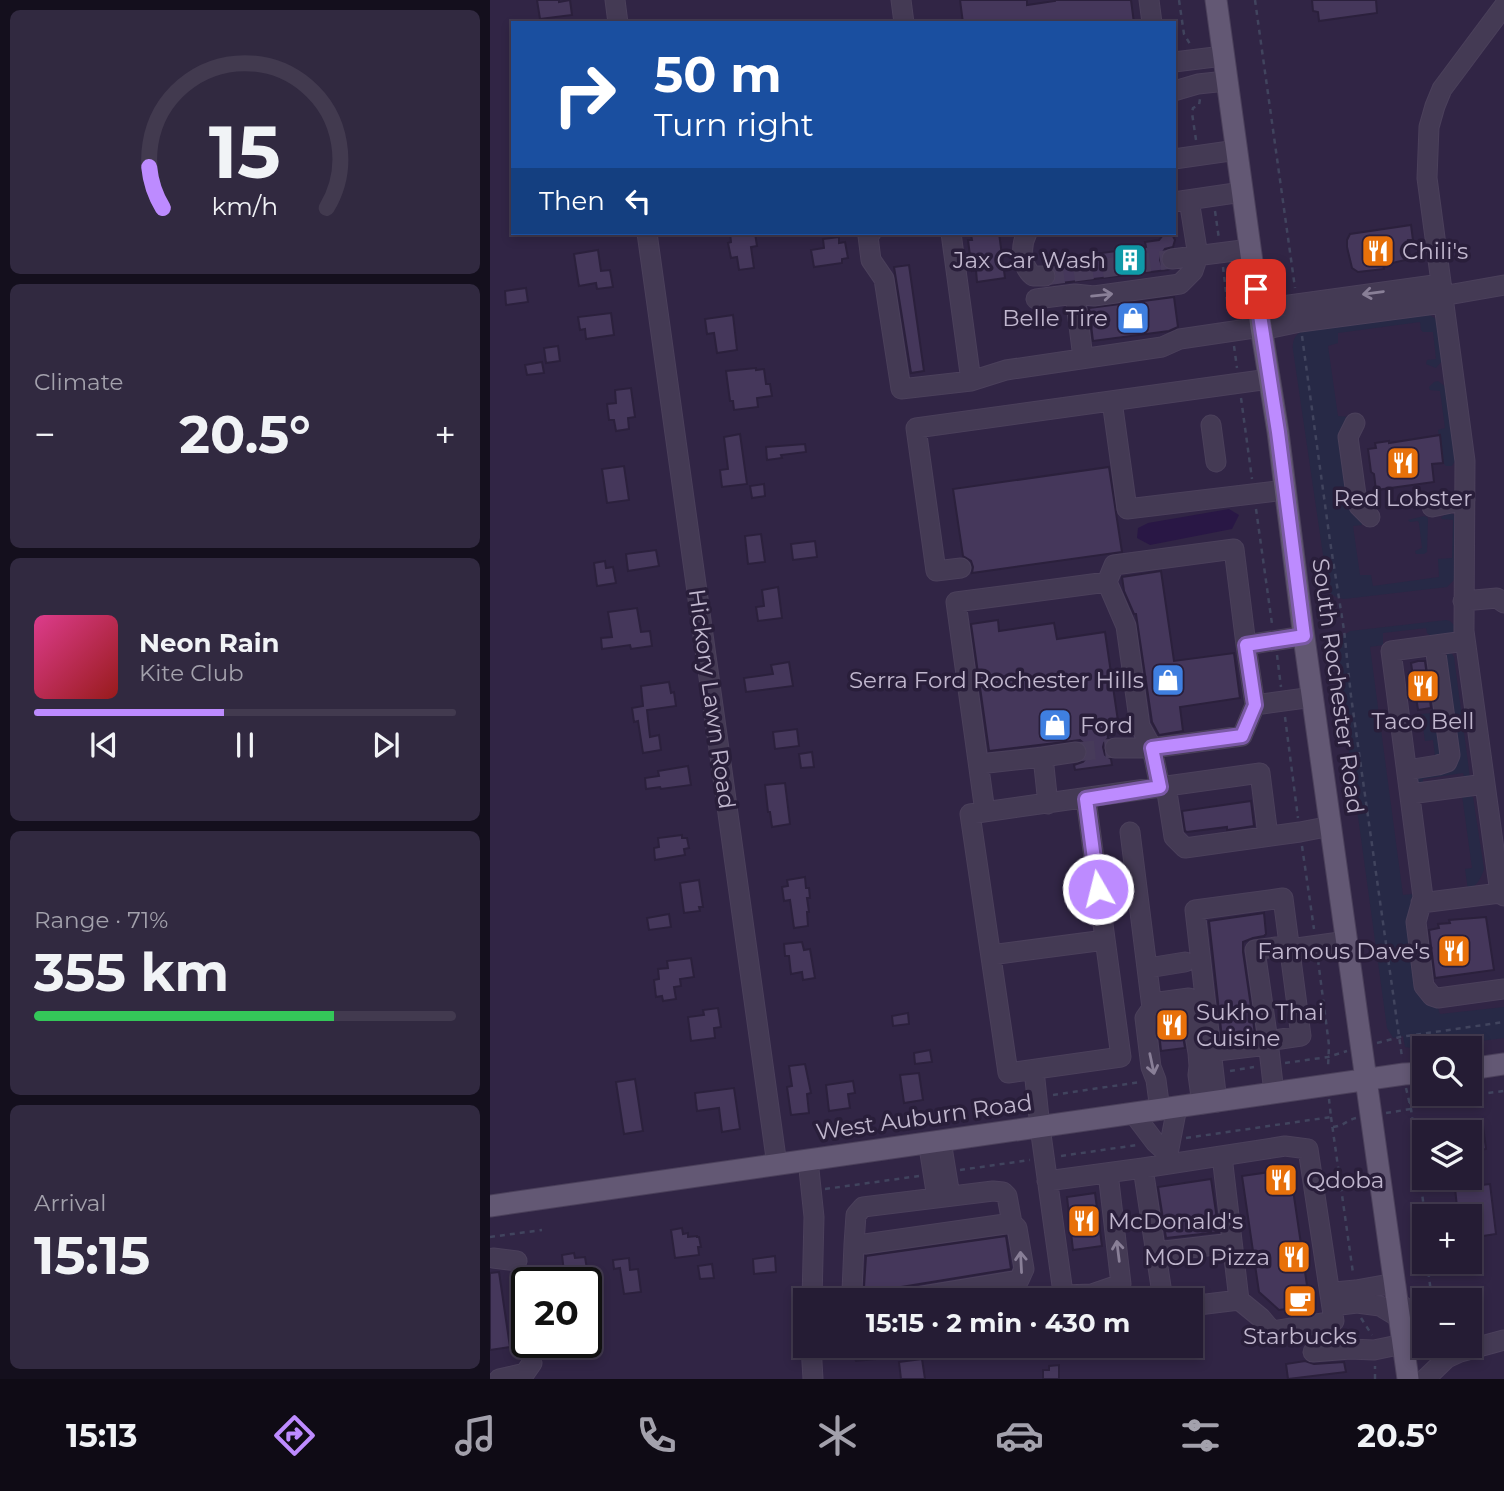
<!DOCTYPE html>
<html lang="en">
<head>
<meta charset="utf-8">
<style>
  :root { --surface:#251c34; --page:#312940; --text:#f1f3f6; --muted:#a3a1ac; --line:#423a4f; --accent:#bd8bff }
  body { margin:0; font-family:Montserrat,sans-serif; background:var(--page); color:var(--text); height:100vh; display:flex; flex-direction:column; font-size:26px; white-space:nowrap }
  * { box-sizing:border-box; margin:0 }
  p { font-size:23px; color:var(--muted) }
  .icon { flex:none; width:38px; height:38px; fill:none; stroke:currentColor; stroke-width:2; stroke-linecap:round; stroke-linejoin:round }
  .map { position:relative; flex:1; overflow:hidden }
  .details { display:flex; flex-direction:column; gap:10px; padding:10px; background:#140f1d; width:490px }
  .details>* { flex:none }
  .banner { position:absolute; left:21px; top:21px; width:665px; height:214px; border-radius:0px; box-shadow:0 4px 10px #0003,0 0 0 2px var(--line); background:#1a4fa0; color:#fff; overflow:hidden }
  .buttons { position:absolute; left:922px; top:1036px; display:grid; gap:14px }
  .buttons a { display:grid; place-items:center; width:70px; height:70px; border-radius:0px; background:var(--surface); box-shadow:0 4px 10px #0003,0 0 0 2px var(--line); font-size:35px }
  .speed { position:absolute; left:21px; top:1267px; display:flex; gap:14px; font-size:35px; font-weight:700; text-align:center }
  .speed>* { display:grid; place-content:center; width:91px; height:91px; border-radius:50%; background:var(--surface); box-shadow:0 4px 10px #0003,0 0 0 2px var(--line); line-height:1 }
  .speed .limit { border:4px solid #111; border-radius:10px; background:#fff; color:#111 }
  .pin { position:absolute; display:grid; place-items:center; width:60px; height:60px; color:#fff; margin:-30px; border-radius:14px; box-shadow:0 4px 10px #0006 }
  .me { position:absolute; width:77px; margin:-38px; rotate:352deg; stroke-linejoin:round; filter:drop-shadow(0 0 5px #0008) }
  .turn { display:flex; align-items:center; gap:24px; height:147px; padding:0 28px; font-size:32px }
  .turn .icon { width:91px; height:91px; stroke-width:2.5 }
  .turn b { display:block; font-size:49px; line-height:60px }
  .then { display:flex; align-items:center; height:66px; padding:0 28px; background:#0003; gap:14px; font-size:26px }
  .big { font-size:52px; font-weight:700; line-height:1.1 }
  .details .widget { flex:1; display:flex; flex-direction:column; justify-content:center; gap:10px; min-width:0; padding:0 24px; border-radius:10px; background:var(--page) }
  .details .dial { align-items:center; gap:0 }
  .dial svg { height:182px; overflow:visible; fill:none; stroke:var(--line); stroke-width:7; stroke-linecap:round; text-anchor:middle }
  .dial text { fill:var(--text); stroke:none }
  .song { display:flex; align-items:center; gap:21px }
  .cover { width:84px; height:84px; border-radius:10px; background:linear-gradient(135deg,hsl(330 70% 55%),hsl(0 70% 35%)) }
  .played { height:7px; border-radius:4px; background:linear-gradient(90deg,var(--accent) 45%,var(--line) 45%) }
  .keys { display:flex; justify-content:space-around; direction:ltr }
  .heat { display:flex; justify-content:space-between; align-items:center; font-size:38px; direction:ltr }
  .charge { height:10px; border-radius:5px; background:linear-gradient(90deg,#34c759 71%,var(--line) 0) }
  .trip { position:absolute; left:303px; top:1288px; width:410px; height:70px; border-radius:0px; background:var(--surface); box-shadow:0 4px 10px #0003,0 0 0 2px var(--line); font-weight:700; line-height:70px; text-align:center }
  .menu { display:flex; height:112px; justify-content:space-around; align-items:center; background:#0f0b15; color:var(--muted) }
  .menu .icon { width:49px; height:49px }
  .menu .on { color:var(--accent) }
  .menu b { font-size:32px; color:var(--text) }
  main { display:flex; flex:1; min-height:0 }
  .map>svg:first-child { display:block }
  .green { fill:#272946 }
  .water { fill:#291745 }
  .building { fill:#45375b; stroke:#2b203c; stroke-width:2 }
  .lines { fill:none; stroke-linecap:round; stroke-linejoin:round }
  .minor-tunnel { stroke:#473b5a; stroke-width:19; stroke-dasharray:19 10; stroke-linecap:butt }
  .minor-casing { stroke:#4b405b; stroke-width:21 }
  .major-casing { stroke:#4b405b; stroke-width:23 }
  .path { stroke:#41445e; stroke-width:2.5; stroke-dasharray:5 5; stroke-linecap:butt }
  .minor { stroke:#443a54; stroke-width:19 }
  .major { stroke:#635874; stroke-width:21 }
  .oneway { stroke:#897f97 }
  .route-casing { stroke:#7b5aa6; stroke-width:18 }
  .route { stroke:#bd8bff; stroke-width:12 }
  .labels { text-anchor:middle; stroke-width:7; stroke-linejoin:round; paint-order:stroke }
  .poi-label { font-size:23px; fill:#c1b7ce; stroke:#291e3a; text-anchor:start }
  .street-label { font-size:23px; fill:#c1b7ce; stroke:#291e3a }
</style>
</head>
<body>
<main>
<section class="details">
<div class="widget dial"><svg viewBox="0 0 100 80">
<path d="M14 69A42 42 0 1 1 86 69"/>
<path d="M14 69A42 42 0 0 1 8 51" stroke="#bd8bff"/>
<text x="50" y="56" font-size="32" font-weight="700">15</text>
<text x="50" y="72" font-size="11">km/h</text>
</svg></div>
<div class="widget"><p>Climate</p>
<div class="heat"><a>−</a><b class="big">20.5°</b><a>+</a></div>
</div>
<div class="widget">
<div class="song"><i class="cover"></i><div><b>Neon Rain</b><p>Kite Club</p></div></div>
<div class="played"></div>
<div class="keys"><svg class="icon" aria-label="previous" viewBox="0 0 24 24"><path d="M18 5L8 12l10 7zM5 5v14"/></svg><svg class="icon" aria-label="pause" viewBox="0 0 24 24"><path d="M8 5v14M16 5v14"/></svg><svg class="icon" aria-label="next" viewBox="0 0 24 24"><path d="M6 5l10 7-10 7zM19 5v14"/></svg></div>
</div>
<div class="widget"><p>Range · 71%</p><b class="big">355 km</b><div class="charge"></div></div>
<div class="widget"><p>Arrival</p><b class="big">15:15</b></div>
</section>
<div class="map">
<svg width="1014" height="1379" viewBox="0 0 1014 1379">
  <rect width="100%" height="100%" fill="#312545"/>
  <!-- green -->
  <path class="green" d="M937,313L947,320L952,361L946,368L936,364L937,360L946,359L943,332H933L931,330L930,322L848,333V343L838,346L848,416L859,417L872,525L863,526L870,575H881L883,586L949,577L948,559L962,558L963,520L952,519L951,517L957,514H963L965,516V579L957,587L854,599C847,598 842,596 838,589L803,350C802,340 805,333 816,330Z
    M948,381L956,387L966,459L962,466H956L953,463L948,430L955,428L950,391L940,390L939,387L944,382Z
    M934,516L937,517L938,519L937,552L934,554H926L925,551L932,548L929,523L928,521L920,522L918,520Z
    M956,620L960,621L965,626L963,633L942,637L937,633L936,628L893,633V645L880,647L913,895L923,894L926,896L917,925L950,1014L1014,1007V1038L929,1049L915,1047L913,1036L903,1038L897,1028L845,649L850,638L860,631Z
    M959,653L962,654L964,657L980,778L975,779L973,773L933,779V787L927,788V776L969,754L955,656Z
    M949,708L955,746L950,757L925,759L945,756L943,740L935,741L931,714L943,713L942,709Z
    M972,795H980L983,797L994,869C992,877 986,887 978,890L975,869L982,868Z"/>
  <!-- water -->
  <path class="water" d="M739,509L749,515L742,529L660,545L647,538L648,528L658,523Z"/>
  <!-- building -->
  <path class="building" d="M47,0H69V2L80,0L82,15L50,19Z
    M470,0H537V5L565,1V0H641L644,23H473Z
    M822,0H886L887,13L829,21L828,12L823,11Z
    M921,225L923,240H918L920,259L893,265L894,269L868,272L862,268L857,247V240L860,234Z
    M240,233H265L267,246L261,247L264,268L249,270L247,257L241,258L238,243L241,242Z
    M499,233H509L515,278L487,282L486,270L482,271L478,240H482L481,235Z
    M677,233L683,236L685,240L683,247L675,249L671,255L670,260L672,266L677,270L563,284L567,275L562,266L598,261L597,255L656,247L655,242L669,240L673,235Z
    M349,237V243L355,242L358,258L352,259V263L324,267L321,250L334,248L333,239Z
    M108,250L111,271L120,270L123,287L107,289L106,283L89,286L84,254Z
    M419,265L434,371L421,373L404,267Z
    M36,288L38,302L16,305L15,291Z
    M684,297L688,327L679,331L603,341L599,308Z
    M121,313L124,335L96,339L95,329L90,330L88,317Z
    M243,315L247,350L227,353L224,333L217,334L215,319Z
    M68,346L70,361L56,363L54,348Z
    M52,362L54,373L37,375L35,365Z
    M266,368V370L274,369L276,384H280L282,396L267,398L268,407L244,410L243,401H240L236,371Z
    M141,388L145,417L138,418L139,429L126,431L124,420H119L117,404L126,403L125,390Z
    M250,434L257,484L232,487L230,470L238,469L234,437Z
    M950,435L953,463L942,464L944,482L886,490L884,474L881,472L878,449L886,448L885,443L899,441V443Z
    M315,444L316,452L291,455L292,458L277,460L276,447Z
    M134,466L139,500L117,503L112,469Z
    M619,467L632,552L482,573L483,567L481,561L473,556L463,489Z
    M274,484L275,496L262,498L260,486Z
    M271,534L275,562L258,564L255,536Z
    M325,541L327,557L303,560L301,544Z
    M166,550L169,566L138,571L136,554Z
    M115,561L116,568L123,567L126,583L107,586L104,563Z
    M671,571L684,661L744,653L750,698L690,707L693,731L669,735L662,722L646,614H644L634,591L632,577Z
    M288,587L292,618L268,621L266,607L274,606L272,590Z
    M147,608L151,632L160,631L162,646L141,649L140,645L112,649L111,638L122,637L118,612Z
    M508,620L509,631L564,623L567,639L615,632L629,728L617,730L618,738L614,743L613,747L615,755L621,759L622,765L585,770L584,765L593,762L598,756V751L596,745L590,740L499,751L481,624Z
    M928,661H935L941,708L928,710L921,663Z
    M299,662L303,686L256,692L254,678L283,674L281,665Z
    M179,682L181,693L184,692L186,706L157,710L160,737L169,735L171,750L153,753L148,721L144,722L142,708L153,706L151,686Z
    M307,729L309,746L285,749L283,732Z
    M322,752L324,767L311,768L309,754Z
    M198,766L201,785L171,789L170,787L156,789L155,778L169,776L168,771Z
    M295,783L300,824L282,827L280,812H278L275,785Z
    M761,801L764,826L737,830V827L697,832L695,831L692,811Z
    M192,835V838H197L199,848L194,849L195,855L165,860L164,848L169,847L168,838Z
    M315,877L316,888H319L320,898H317L319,912H317L318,926L304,928L300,900L294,901L292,887L298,886L297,880Z
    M209,880L213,907H209L210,911L194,913L190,883Z
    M774,913L776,934L774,936L763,938L753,942V952L765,1034L732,1038L719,921Z
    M179,914L181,927L159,930L157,918Z
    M996,917L1004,970L945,978L939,930L949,928L948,924L960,923L959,920Z
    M312,942L314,950L320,949L325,978L313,980L312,972L301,974L299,956H295L294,944Z
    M201,958L204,977L190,979L191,986L184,987L186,999L173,1001L172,996L166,997L164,980L169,979L168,969L178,968L177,961Z
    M228,1008L231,1027L224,1028L225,1038L201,1041L198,1017L214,1015L213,1010Z
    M689,1012L695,1048L671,1051L668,1021L672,1014Z
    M418,1013L419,1024L403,1026L402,1016Z
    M440,1050L442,1062L425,1064L424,1053Z
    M315,1064L321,1093L317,1094L319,1113L301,1115L297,1087L302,1086L299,1066Z
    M429,1073L433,1100L414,1103L410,1075Z
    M145,1079L153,1131L134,1134L126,1082Z
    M363,1081L365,1093L358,1094L360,1108L339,1111L336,1085Z
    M244,1088L250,1129L232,1132L229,1108L207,1111L205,1093Z
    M992,1119L996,1149L980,1151V1132H974L973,1122Z
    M800,1169L820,1306L789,1310L769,1292L752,1176Z
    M721,1179L729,1232L676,1238L668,1187Z
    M1000,1184L1006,1234L980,1238V1216H968L965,1188Z
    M605,1193L612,1246L583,1250L577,1197Z
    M192,1228L193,1234L198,1233V1237L207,1236V1237H209L211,1247H208L209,1255L185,1258L181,1230Z
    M516,1236L521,1269L405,1288L374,1287L376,1256Z
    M84,1253L85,1258L95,1257L97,1269H95L97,1280H94V1283H79L77,1272H74L72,1255Z
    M285,1256L286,1272L264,1274L263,1259Z
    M139,1258L140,1270L148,1269L151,1292L134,1294L130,1268L124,1269L123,1260Z
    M222,1264L224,1278L210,1279L208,1266Z
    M9,1272L20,1347L0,1350V1273Z
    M363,1346H383L385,1359L366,1361Z
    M432,1359L435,1379H411L409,1362Z
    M815,1361L824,1364L854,1362L856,1372L798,1379L796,1364Z
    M569,1365V1379H553V1370H559V1366Z"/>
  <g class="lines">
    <!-- minor-tunnel -->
    <path class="minor-tunnel" d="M555,276L682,259
      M586,752L625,748"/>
    <defs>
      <path id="minor" d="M125,0L128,23
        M411,0L414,23
        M659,0L662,23
        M1014,6L952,89L945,106L939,127L937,178L975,461L974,631L1010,893L1014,896
        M684,62L733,56
        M684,91L708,84L736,81
        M684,159L747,150
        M684,202L752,192
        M157,233L287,1165
        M381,233L378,236L381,260L394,279L411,389L481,381
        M461,233L481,381L516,370L672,347L690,339L771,327
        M537,233C530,246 531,266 543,276H555
        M682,259L760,249
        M952,296L1014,285
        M546,299L585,294
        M769,309L951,284
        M772,330L810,322L953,303
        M593,358L585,294L604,296L690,284L703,271L708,256L699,200
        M622,401L637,509L795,490
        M865,423L858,437L867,502L869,506L880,517
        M721,425L726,462
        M942,507L975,500
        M471,568L446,571L426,428L779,379
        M973,601L1007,598L1014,603
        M814,636L756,645L765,705L823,697
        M975,641L901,651L933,897L926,922L934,986L942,996L948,998L1014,989
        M625,748H662L752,736L765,705
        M553,757L586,752
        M489,764L553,757L558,804
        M917,770L948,765L957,762L960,755L945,646
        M676,786L684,837L695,848L810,832L841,826
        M670,787L770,773L778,836
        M920,794L995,784
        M596,799L631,1057L518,1073L480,814L670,787L662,748L650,726L636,626L617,582L624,565L744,549L756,645
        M495,812L466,602L617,582
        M640,832L662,1008L655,1018L661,1067L666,1080L670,1110
        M931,903L1010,893
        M800,949L857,941
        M501,955L615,940
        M658,968L695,962
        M662,1003L699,998L708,1053L709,1066L708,1075L712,1104
        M778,1041L765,950L799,945
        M710,1053L778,1045
        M544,1070L550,1127L574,1300
        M727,1102L705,910L793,898L811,1036L778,1041L784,1093
        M643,1113L665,1142L678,1154
        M451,1141L460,1196
        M439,1147L447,1198
        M732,1156L749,1300
        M318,1160L324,1217L322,1300
        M679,1164L678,1154L687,1107
        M653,1168L673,1300
        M557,1181L653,1168L795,1146L818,1149L844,1321L782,1331L771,1318L749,1300L700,1306
        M503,1191L513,1192L517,1196L522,1223L375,1244H364L366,1215L373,1207Z
        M364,1244L362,1291L364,1297L374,1300H407L529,1280L534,1269L527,1228L522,1223
        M666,1252L742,1243
        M3,1258L27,1261
        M844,1292L866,1290L905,1283
        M573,1295L602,1294L631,1284L618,1173
        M907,1302L934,1322
        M842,1306L867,1303L890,1306L910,1318
        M321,1346L323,1379
        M823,1352L860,1349L884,1350L913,1344
        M9,1379L35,1373L42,1363
        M935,1379L957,1358L970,1352L1014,1340"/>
      <path id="major" d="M726,0L771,327L788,432L813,630L918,1379
        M980,1069L1014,1064
        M0,1206L914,1074L934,1073"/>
    </defs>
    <!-- minor casing -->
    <use href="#minor" class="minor-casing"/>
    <!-- major casing -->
    <use href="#major" class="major-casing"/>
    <!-- path -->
    <path class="path" d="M689,0L694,34L700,44
      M765,0L805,288
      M706,140L702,113L703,108L709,105L710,99
      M725,211L729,239
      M733,267L739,316
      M812,336L840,541L854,630L861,696L912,1057
      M744,346L747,368
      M751,398L762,479
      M766,509L782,624
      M787,655L791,687
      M795,717L808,818
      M812,846L824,929
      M828,960L839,1045L838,1068
      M887,1043L910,1037L1014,1022
      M795,1063L838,1057L857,1051
      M740,1071L764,1067
      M916,1088L921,1109L935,1216
      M563,1095L650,1082
      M919,1103L1014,1091
      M484,1107L532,1100
      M896,1113L921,1109
      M841,1117L863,1273
      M843,1127C854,1126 857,1120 866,1118
      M696,1138L841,1117L839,1099
      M571,1156L647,1145
      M470,1170L540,1160
      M335,1189L429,1176
      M934,1235V1244
      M0,1237L52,1230
      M937,1262L942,1300
      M871,1318L882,1335
      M885,1379V1366"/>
    <!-- minor -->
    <use href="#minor" class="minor"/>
    <!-- major -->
    <use href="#major" class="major"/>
  </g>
  <!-- one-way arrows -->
  <defs><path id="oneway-shaft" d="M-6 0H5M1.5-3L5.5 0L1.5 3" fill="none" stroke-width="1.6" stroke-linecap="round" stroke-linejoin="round" transform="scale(1.75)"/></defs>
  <g class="oneway">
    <use href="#oneway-shaft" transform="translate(883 293) rotate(172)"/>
    <use href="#oneway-shaft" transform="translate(612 295) rotate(-6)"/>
    <use href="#oneway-shaft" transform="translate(662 1064) rotate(78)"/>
    <use href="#oneway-shaft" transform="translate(628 1251) rotate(-97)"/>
    <use href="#oneway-shaft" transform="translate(531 1262) rotate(-93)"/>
  </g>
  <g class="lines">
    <defs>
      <path id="route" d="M608,889L596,799L670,787L662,748L752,736L765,705L756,645L814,636L788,432L766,289"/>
    </defs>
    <!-- route casing -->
    <use href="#route" class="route-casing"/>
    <!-- route -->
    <use href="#route" class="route"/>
  </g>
  <!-- icons -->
  <defs>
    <symbol id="restaurant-square" viewBox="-11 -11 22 22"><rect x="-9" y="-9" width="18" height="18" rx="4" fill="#e8710a" stroke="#291e3a"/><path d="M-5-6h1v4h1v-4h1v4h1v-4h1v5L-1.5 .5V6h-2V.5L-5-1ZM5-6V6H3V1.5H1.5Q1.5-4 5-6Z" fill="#fff"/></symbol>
    <symbol id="building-square" viewBox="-11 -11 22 22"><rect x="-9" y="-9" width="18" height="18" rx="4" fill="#0f9aa8" stroke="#291e3a"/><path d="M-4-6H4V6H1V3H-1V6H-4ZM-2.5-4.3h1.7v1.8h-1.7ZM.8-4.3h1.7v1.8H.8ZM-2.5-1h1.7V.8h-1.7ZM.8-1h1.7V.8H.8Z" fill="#fff"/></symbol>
    <symbol id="shop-square" viewBox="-11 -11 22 22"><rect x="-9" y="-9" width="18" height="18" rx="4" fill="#3f7fe0" stroke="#291e3a"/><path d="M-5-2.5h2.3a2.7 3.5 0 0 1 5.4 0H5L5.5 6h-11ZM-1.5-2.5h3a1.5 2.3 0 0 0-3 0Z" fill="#fff"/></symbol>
    <symbol id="cafe-square" viewBox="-11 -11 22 22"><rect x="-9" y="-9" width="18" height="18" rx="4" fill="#e8710a" stroke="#291e3a"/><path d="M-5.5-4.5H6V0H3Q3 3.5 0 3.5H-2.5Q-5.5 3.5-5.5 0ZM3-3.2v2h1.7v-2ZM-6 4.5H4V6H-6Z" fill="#fff"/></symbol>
  </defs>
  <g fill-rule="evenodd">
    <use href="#restaurant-square" x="869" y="232" width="38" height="38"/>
    <use href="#building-square" x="621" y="241" width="38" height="38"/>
    <use href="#shop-square" x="624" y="299" width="38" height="38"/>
    <use href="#restaurant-square" x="894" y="444" width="38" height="38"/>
    <use href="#shop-square" x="659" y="661" width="38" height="38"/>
    <use href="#restaurant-square" x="914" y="667" width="38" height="38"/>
    <use href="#shop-square" x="546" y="706" width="38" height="38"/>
    <use href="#restaurant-square" x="945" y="932" width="38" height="38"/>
    <use href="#restaurant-square" x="663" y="1006" width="38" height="38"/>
    <use href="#restaurant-square" x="772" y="1161" width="38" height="38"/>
    <use href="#restaurant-square" x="575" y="1202" width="38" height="38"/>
    <use href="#restaurant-square" x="785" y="1238" width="38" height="38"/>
    <use href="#cafe-square" x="791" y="1282" width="38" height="38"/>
  </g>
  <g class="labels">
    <!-- poi labels -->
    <g class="poi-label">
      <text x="912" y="259">Chili's</text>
      <text x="616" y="268" text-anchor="end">Jax Car Wash</text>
      <text x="618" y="326" text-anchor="end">Belle Tire</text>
      <text x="913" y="506" text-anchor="middle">Red Lobster</text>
      <text x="654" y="688" text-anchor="end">Serra Ford Rochester Hills</text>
      <text x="933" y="729" text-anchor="middle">Taco Bell</text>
      <text x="590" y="733">Ford</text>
      <text x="940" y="959" text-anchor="end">Famous Dave's</text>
      <text x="706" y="1020">Sukho Thai<tspan x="706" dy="26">Cuisine</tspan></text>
      <text x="816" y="1188">Qdoba</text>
      <text x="618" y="1229">McDonald's</text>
      <text x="780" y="1265" text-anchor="end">MOD Pizza</text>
      <text x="810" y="1344" text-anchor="middle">Starbucks</text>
    </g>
    <!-- street labels -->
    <g class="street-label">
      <text transform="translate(848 686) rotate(82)" y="8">South Rochester Road</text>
      <text transform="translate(222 699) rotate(82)" y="8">Hickory Lawn Road</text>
      <text transform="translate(434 1117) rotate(-8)" y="8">West Auburn Road</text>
    </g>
  </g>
</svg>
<div class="buttons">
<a><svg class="icon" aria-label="search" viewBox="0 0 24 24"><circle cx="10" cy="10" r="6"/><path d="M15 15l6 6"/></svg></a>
<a><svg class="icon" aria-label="layers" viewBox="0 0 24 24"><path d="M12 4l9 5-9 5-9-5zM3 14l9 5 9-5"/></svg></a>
<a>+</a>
<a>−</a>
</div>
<div class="speed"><div class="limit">20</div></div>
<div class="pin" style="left:766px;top:289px;background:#d93025"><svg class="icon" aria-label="arrive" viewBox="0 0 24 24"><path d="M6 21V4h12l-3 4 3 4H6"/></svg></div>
<svg class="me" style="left:608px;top:889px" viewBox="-20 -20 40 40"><circle r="17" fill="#bd8bff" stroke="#fff" stroke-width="3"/><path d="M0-11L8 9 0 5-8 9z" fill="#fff"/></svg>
<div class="trip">15:15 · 2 min · 430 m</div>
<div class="banner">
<div class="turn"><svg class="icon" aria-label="right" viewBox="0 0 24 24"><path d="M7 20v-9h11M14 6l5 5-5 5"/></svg><div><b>50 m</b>Turn right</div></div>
<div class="then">Then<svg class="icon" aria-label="left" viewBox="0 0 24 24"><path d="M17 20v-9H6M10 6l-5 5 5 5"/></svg></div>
</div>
</div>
</main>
<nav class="menu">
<b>15:13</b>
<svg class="icon on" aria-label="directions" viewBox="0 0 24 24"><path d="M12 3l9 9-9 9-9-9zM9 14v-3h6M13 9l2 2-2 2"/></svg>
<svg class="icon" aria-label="music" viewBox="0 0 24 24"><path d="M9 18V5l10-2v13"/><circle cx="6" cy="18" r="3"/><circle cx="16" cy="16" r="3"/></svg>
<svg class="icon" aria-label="phone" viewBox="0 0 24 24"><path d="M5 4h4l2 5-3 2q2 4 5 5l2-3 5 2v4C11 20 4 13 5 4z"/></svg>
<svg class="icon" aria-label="climate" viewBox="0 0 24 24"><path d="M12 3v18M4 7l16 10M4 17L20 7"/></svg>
<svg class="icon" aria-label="car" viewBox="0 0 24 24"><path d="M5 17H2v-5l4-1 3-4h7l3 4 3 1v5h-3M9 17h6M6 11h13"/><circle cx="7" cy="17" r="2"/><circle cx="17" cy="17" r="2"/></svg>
<svg class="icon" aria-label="filters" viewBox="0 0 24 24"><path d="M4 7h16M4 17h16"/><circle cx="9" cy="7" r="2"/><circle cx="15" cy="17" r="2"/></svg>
<b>20.5°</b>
</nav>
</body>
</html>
